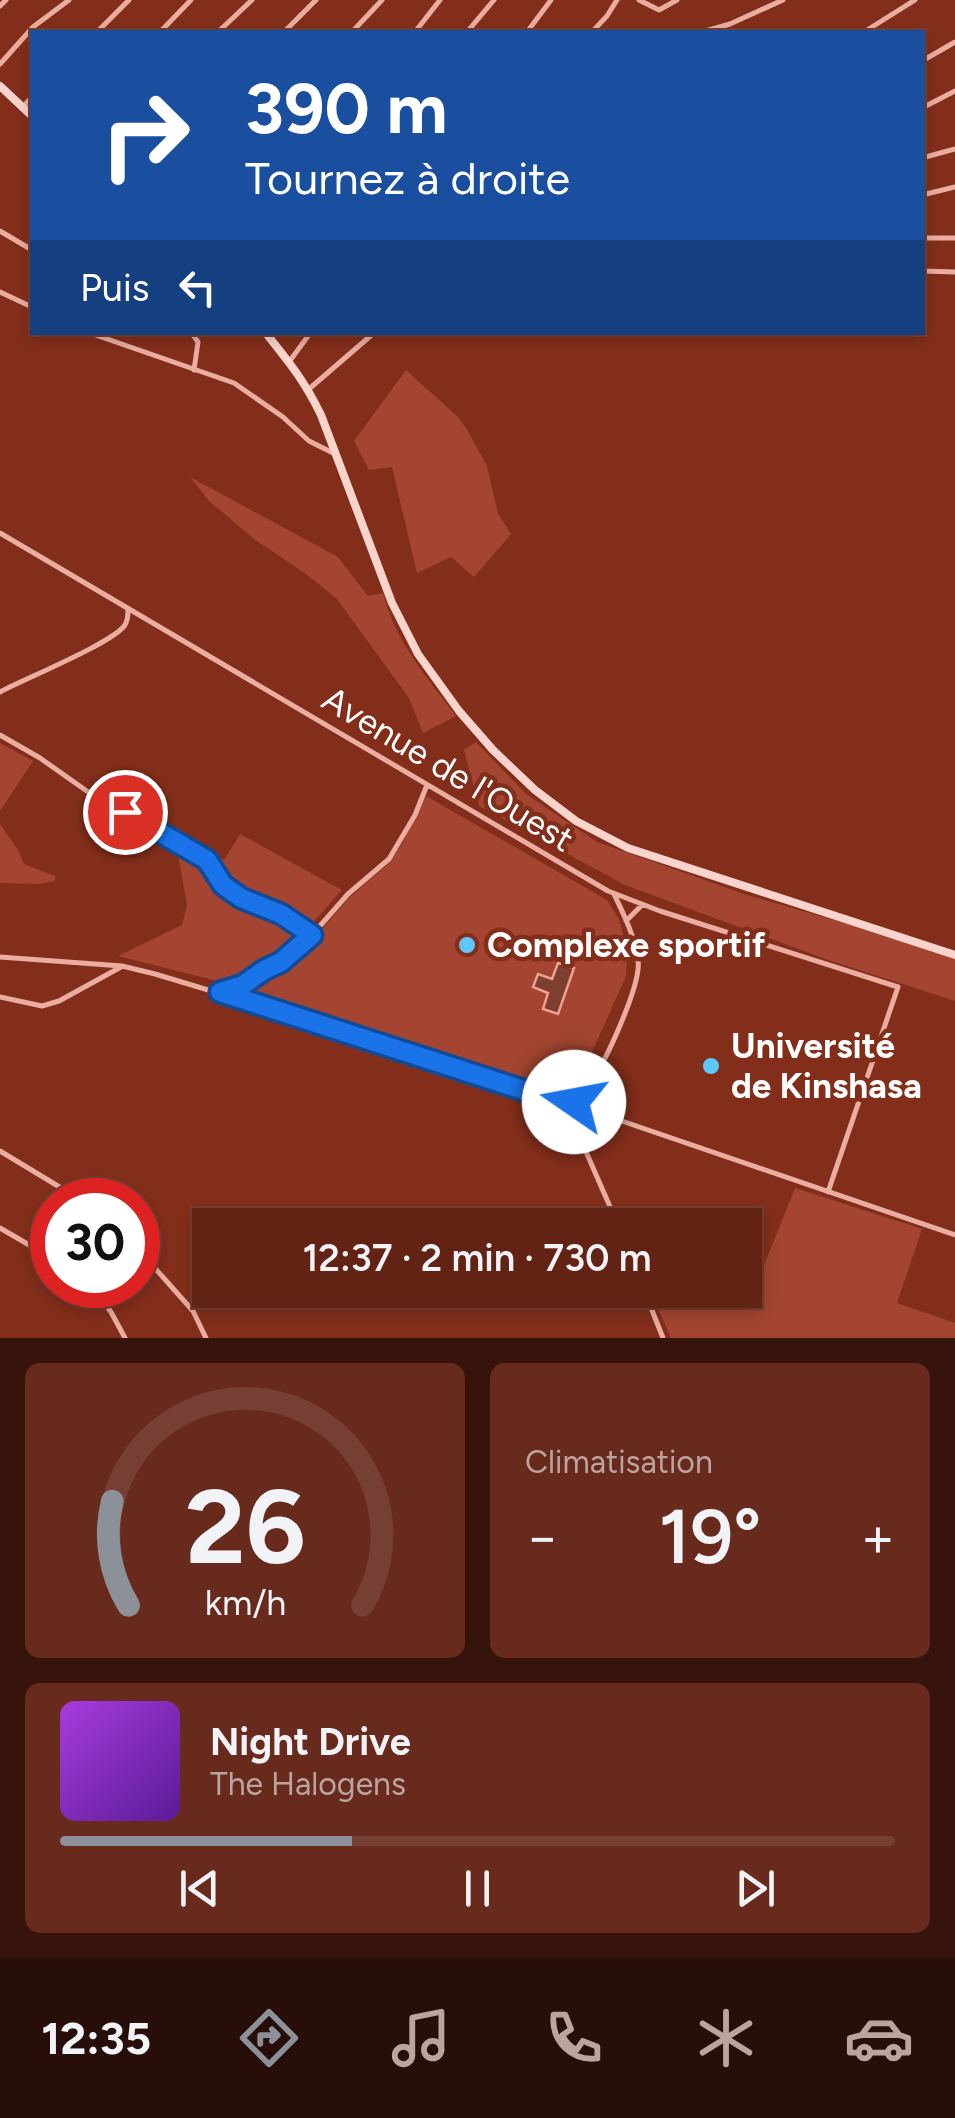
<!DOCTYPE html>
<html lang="fr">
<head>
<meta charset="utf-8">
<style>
  :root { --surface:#622214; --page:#682a1d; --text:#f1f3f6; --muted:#bba4a0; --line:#763f34; --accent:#8c9099 }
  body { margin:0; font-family:Figtree,sans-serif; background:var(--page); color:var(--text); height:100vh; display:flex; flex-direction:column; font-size:38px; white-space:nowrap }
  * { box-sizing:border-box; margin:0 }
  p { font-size:32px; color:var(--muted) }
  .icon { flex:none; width:55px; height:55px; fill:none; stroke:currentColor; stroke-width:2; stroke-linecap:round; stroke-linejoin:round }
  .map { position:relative; height:1338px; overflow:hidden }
  .drawer { display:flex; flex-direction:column; gap:25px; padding:25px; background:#36130b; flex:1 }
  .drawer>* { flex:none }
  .banner { position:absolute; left:30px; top:30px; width:895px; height:305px; border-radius:0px; box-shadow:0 5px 15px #0003,0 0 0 2px var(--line); background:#1a4fa0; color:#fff; overflow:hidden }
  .speed { position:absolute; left:30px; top:1178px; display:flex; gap:20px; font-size:50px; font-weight:700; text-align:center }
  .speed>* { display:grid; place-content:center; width:130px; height:130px; border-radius:50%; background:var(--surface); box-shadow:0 5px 15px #0003,0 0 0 2px var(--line); line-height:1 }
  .speed .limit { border:15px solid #d22; background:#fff; color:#111 }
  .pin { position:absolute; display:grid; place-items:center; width:85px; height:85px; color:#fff; margin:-42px; border:5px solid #fff; border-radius:50%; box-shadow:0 2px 10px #0007 }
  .me { position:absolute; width:110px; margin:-55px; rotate:282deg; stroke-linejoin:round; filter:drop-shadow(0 0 8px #0008) }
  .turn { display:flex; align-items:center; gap:35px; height:210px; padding:0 50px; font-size:45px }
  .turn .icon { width:130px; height:130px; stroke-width:2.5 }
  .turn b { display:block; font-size:70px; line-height:85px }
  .then { display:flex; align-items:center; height:95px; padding:0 50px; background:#0003; gap:20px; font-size:38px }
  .big { font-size:75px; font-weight:600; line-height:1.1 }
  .drawer .card { flex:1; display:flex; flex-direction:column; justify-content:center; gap:15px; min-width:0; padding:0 35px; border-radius:15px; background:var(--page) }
  .drawer .dial { align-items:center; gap:0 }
  .dial svg { height:260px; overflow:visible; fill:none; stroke:var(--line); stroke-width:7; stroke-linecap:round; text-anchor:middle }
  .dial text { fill:var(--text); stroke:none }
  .song { display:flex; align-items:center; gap:30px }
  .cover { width:120px; height:120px; border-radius:15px; background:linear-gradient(135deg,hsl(280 70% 55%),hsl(270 70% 35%)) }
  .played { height:10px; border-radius:5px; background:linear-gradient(90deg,var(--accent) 35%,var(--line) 35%) }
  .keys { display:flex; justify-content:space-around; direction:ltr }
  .heat { display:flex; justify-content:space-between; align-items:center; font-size:55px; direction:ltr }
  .drawer .tiles { flex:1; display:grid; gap:25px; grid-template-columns:1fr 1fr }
  .card:last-child { grid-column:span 2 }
  .trip { position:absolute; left:192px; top:1208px; width:570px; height:100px; border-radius:0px; background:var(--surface); box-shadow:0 5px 15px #0003,0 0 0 2px var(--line); font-weight:600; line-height:100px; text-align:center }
  .dock { display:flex; height:160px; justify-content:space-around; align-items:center; background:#270e08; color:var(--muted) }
  .dock .icon { width:70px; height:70px }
  .dock .current { color:var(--accent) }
  .dock b { font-size:45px; color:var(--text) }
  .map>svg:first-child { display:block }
  .green { fill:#a34530 }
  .water { fill:#7e3f30; stroke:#eda193; stroke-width:2.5 }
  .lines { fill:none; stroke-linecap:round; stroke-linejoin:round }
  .street { stroke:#ebada0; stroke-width:5 }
  .secondary { stroke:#f8d4cc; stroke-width:8 }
  .route-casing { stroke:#114b97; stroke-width:25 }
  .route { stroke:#1a73e8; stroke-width:18 }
  .poi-dot { fill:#5cc7fd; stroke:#832e1a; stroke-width:4 }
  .labels { text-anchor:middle; stroke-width:9; stroke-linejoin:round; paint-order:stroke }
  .street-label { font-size:35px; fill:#fff; stroke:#832e1a }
  .poi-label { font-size:35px; font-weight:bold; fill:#fff; stroke:#832e1a; text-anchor:start }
</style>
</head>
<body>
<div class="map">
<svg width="955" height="1338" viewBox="0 0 955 1338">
  <rect width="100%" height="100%" fill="#832e1a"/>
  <!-- green -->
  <path class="green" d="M406,370L458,417L466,428L487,466L498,514L511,534L474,577L451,557L417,573L392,467L369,470L354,441Z
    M190,477L338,557L368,596L383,593C396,643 426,676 456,716L423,733L409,698L337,599L306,574L254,539L209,501Z
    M476,742L526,794L597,842L744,894L955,955V1001L828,960L625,885L479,806L464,750Z
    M0,743L33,761L0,811Z
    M426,796L607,900L619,919L627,949L626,976L580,1079L568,1091L558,1090L547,1093L241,991L281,967L311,942L350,897L389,863L403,842Z
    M0,824L18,850L24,864L55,876V881L40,884L0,883Z
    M174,832L224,860L240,834L342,890L293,945L229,984L118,956L182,925L187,905Z
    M795,1188L922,1229L897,1303L955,1323V1338H671L650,1290H745V1286L755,1288Z"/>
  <!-- water -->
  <path class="water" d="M558,963L574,968L558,1014L543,1009L548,993L533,987L538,974L552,979Z"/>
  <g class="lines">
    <!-- street -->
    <path class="street" d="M639,0L659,10L677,0
      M0,6L6,0
      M97,32L129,0
      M160,32L191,0
      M218,32L252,0
      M284,32L316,0
      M352,32L382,0
      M415,32L440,0
      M467,32L494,0
      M527,32L551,0
      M592,32L607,16L617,0
      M702,32L730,24L783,0
      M864,32L915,0
      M922,61L955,42
      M0,64L33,27L69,0
      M22,108L32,97
      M922,108L955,91
      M922,158L955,149
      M922,195L955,187
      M0,231L32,250
      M922,238H955
      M922,271L955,272
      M0,292L32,307
      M87,332L234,383L283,417L309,441L335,454
      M191,332L198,342L194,370
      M289,362L311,332
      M309,389L375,332
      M0,533L608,891L660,911L898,987L828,1192
      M0,692C24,679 113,643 125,625C128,620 128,616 128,610
      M0,735L40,758L91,794L159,830L207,860L223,885L241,898L281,913L312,935
      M626,921L642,905
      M0,957L122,966L155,974L318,1023L557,1101
      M223,991L243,985L264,970L293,954L312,935L348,894L389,859L415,815L427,785
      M0,997L42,1006L59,1001L121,967
      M557 1103a9 9 0 1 1 18 0a9 9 0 1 1-18 0Z
      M574,1099C581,1092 589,1085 595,1076C608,1055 642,983 638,960C635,937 624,915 614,894
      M575,1105L955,1235
      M570,1111L573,1122L618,1225
      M0,1151L81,1200
      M0,1228L31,1246L43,1248L52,1254
      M138,1249L193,1311L206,1338
      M91,1285L111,1312L125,1338
      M644,1290L663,1338"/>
    <!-- secondary -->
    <path class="secondary" d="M0,86L32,116
      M265,332C289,362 304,380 321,415L392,603L418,654L459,711L493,750L535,790L576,821L628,848L955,955"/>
  </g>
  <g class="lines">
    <defs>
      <path id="route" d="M125,812L207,860L223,885L241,898L281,914L312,935L281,962L264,970L243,985L220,992L557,1101L562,1095H570L574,1102"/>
    </defs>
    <!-- route casing -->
    <use href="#route" class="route-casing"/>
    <!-- route -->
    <use href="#route" class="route"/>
  </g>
  <!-- markers -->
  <g class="poi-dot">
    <circle cx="467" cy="945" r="10"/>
    <circle cx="711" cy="1066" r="10"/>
  </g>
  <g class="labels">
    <!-- street labels -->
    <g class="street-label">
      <text transform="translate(448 769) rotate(31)" y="12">Avenue de l'Ouest</text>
    </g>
    <!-- poi labels -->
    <g class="poi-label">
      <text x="487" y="957">Complexe sportif</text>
      <text x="731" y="1058">Université<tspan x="731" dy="40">de Kinshasa</tspan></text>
    </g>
  </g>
</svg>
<div class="speed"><div class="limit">30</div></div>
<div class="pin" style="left:125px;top:812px;background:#d93025"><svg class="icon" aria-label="arrive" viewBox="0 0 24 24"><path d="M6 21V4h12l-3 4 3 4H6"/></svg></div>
<svg class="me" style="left:574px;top:1102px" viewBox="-20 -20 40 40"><circle r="19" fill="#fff"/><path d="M0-13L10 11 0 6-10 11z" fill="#1a73e8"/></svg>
<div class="trip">12:37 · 2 min · 730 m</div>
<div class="banner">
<div class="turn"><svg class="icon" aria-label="right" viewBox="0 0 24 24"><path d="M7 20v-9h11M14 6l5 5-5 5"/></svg><div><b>390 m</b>Tournez à droite</div></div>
<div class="then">Puis<svg class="icon" aria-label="left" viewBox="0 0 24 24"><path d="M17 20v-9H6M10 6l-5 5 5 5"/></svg></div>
</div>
</div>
<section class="drawer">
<div class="tiles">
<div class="card dial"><svg viewBox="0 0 100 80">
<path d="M14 69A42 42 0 1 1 86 69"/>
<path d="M14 69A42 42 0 0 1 9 37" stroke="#8c9099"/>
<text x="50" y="56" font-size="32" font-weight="700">26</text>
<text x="50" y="72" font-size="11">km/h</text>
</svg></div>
<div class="card"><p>Climatisation</p>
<div class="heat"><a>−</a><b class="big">19°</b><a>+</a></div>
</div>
<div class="card">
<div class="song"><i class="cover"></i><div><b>Night Drive</b><p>The Halogens</p></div></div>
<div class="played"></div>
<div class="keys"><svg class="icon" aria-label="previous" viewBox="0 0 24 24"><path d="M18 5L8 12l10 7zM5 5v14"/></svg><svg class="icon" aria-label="pause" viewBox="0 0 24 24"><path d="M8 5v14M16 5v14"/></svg><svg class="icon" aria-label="next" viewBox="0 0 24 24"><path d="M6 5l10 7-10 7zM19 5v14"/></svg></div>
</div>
</div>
</section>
<nav class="dock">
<b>12:35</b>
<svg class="icon current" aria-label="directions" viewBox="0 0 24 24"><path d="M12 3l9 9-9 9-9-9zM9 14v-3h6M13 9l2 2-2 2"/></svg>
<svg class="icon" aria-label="music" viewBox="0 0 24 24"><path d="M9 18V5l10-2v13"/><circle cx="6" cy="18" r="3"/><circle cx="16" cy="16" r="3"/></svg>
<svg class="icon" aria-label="phone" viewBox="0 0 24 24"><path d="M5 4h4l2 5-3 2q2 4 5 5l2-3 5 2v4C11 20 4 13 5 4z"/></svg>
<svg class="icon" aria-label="climate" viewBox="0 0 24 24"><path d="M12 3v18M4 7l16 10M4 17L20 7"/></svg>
<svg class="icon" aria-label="car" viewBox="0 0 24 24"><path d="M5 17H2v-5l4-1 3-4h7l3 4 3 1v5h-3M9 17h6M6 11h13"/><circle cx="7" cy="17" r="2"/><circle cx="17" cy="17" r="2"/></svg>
</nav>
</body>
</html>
